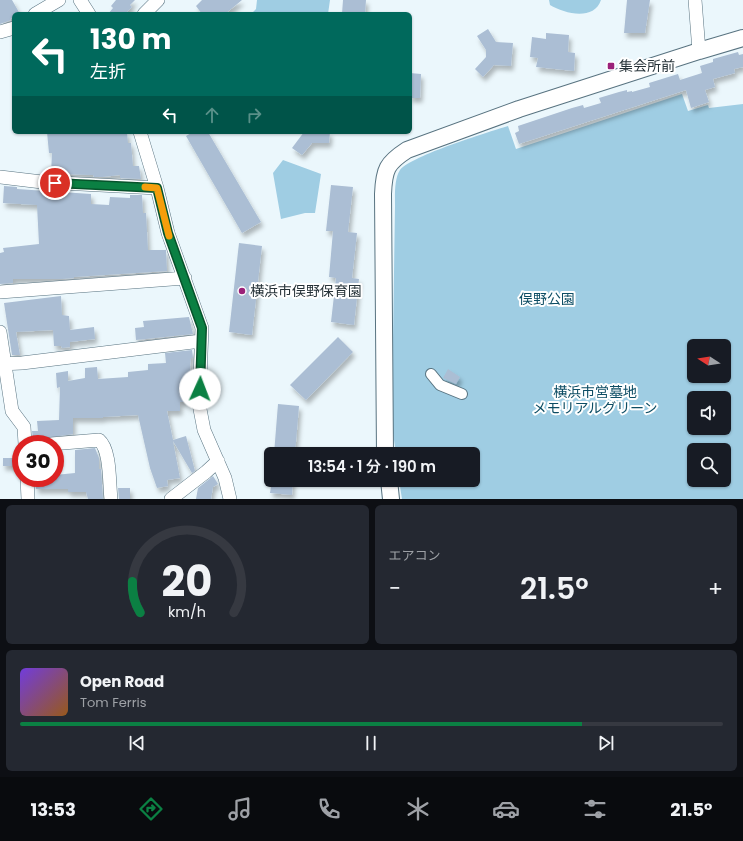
<!DOCTYPE html>
<html lang="ja">
<head>
<meta charset="utf-8">
<style>
  :root { --surface:#171b24; --page:#242831; --text:#f1f3f6; --muted:#9ea1a6; --line:#363941; --accent:#0b8043 }
  body { margin:0; font-family:Poppins,"Noto Sans JP",sans-serif; background:var(--page); color:var(--text); height:100vh; display:flex; flex-direction:column; font-size:15px; white-space:nowrap }
  * { box-sizing:border-box; margin:0 }
  p { font-size:13px; color:var(--muted) }
  .icon { flex:none; width:22px; height:22px; fill:none; stroke:currentColor; stroke-width:2; stroke-linecap:round; stroke-linejoin:round }
  .map { position:relative; height:499px; overflow:hidden }
  .details { display:flex; flex-direction:column; gap:6px; padding:6px; background:#0d0f14; flex:1 }
  .details>* { flex:none }
  .top-card { position:absolute; left:12px; top:12px; width:400px; height:122px; border-radius:6px; box-shadow:0 1px 3px #0004; background:#00695c; color:#fff; overflow:hidden }
  .needle { width:26px; rotate:282deg }
  .tools { position:absolute; left:687px; top:339px; display:grid; gap:8px }
  .tools a { display:grid; place-items:center; width:44px; height:44px; border-radius:6px; background:var(--surface); box-shadow:0 1px 3px #0004; font-size:20px }
  .speed { position:absolute; left:12px; top:435px; display:flex; gap:8px; font-size:20px; font-weight:700; text-align:center }
  .speed>* { display:grid; place-content:center; width:52px; height:52px; border-radius:50%; background:var(--surface); box-shadow:0 1px 3px #0004; line-height:1 }
  .speed .limit { border:6px solid #d22; background:#fff; color:#111 }
  .pin { position:absolute; display:grid; place-items:center; width:34px; height:34px; color:#fff; margin:-17px; border:2px solid #fff; border-radius:50%; box-shadow:0 1px 4px #0007 }
  .me { position:absolute; width:44px; margin:-22px; rotate:2deg; stroke-linejoin:round; filter:drop-shadow(0 0 3px #0008) }
  .turn { display:flex; align-items:center; gap:14px; height:84px; padding:0 12px; font-size:18px }
  .turn .icon { width:52px; height:52px; stroke-width:2.5 }
  .turn b { display:block; font-size:28px; line-height:34px }
  .lanes { display:flex; align-items:center; height:38px; padding:0 12px; background:#0003; justify-content:center; gap:20px; direction:ltr }
  .lanes .off { opacity:.35 }
  .big { font-size:30px; font-weight:600; line-height:1.1 }
  .details .tile { flex:1; display:flex; flex-direction:column; justify-content:center; gap:6px; min-width:0; padding:0 14px; border-radius:6px; background:var(--page) }
  .details .dial { align-items:center; gap:0 }
  .dial svg { height:104px; overflow:visible; fill:none; stroke:var(--line); stroke-width:7; stroke-linecap:round; text-anchor:middle }
  .dial text { fill:var(--text); stroke:none }
  .song { display:flex; align-items:center; gap:12px }
  .cover { width:48px; height:48px; border-radius:6px; background:linear-gradient(135deg,hsl(260 70% 55%),hsl(30 70% 35%)) }
  .played { height:4px; border-radius:2px; background:linear-gradient(90deg,var(--accent) 80%,var(--line) 80%) }
  .keys { display:flex; justify-content:space-around; direction:ltr }
  .heat { display:flex; justify-content:space-between; align-items:center; font-size:22px; direction:ltr }
  .details .tiles { flex:1; display:grid; gap:6px; grid-template-columns:1fr 1fr }
  .tile:last-child { grid-column:span 2 }
  .trip { position:absolute; left:264px; top:447px; width:216px; height:40px; border-radius:6px; background:var(--surface); box-shadow:0 1px 3px #0004; font-weight:600; line-height:40px; text-align:center }
  .tab-bar { display:flex; height:64px; justify-content:space-around; align-items:center; background:#090b0e; color:var(--muted) }
  .tab-bar .icon { width:28px; height:28px }
  .tab-bar .current { color:var(--accent) }
  .tab-bar b { font-size:18px; color:var(--text) }
  .map>svg:first-child { display:block }
  .green { fill:#9fcde3; fill-rule:evenodd }
  .building { fill:#abbed4; filter:url(#shadow) }
  .lines { fill:none; stroke-linecap:round; stroke-linejoin:round }
  .pedestrian-casing { stroke:#587380; stroke-width:12 }
  .minor-casing { stroke:#587380; stroke-width:14 }
  .tertiary-casing { stroke:#587380; stroke-width:18 }
  .pedestrian { stroke:#fff; stroke-width:10 }
  .minor { stroke:#fff; stroke-width:13 }
  .tertiary { stroke:#fff; stroke-width:16 }
  .route-casing { stroke:#07532c; stroke-width:10 }
  .route { stroke:#0b8043; stroke-width:7 }
  .slow { stroke:#f59e0b; stroke-width:7 }
  .poi-dot { fill:#9b2179; stroke:#fff; stroke-width:1.5 }
  .labels { text-anchor:middle; stroke-width:4; stroke-linejoin:round; paint-order:stroke }
  .poi-label { font-size:14px; fill:#263238; stroke:#fff; text-anchor:start }
  .park-label { font-size:14px; fill:#0d4d64; stroke:#fff }
</style>
</head>
<body>
<div class="map">
<svg width="743" height="499" viewBox="0 0 743 499">
  <defs>
    <filter id="shadow"><feDropShadow dx="2.5" dy="4.5" stdDeviation="2" flood-color="#0004"/></filter>
  </defs>
  <rect width="100%" height="100%" fill="#ebf7fc"/>
  <!-- green -->
  <path class="green" d="M257,0H330L328,14H251L256,9Z
    M549,0H601C594,21 565,14 550,5Z
    M682,94L688,111L708,105L709,108L743,104V499H402L399,480H473V454H396L392,426V405L395,206C395,196 394,179 400,170C413,155 486,133 508,126L516,149ZM694,346H724V376H694ZM694,398H724V428H694ZM694,450H724V480H694Z
    M283,160L321,174L315,213H305L281,219L273,173Z"/>
  <!-- building -->
  <path class="building" d="M0,0H12L20,14H14V17L10,19L11,20L0,24Z
    M116,0H135L130,5L132,7L125,14H108L113,8L111,6Z
    M202,0H242L225,14H202L196,6Z
    M343,0H366L365,14H342Z
    M627,0H650L645,33H624Z
    M488,29L496,42L513,43L511,66L494,65L483,77L475,69L486,57V50L477,36Z
    M546,33L569,35L568,52L575,53L574,71L536,67L538,58L530,57L532,37L546,39Z
    M738,52L739,55L743,54V67L734,69L735,73L713,79L715,87L705,90L709,102L691,108L686,90L519,144L515,133L519,131L518,126L572,108L583,105L584,108L601,103L599,98L619,92L627,90V92L632,91V92L650,87L649,83L678,74L680,80L702,73L700,66L713,62V59Z
    M410,73L421,74L420,98H410Z
    M47,132H127L128,143H131L133,166H139L141,179L120,178V175L102,177H94L93,175L51,174L52,153H49Z
    M193,132H208L261,222L242,233L186,136Z
    M304,132H330L329,143H312L302,155L292,148Z
    M331,185L353,187L348,232L357,233L352,278L359,279L354,325L331,322L336,278L329,277L333,231H326Z
    M4,186L17,187V189L91,194V204L109,205L110,197L130,198V195H142L143,213H146L148,250H166L167,271L74,277V278L62,279H13V283L0,284V253L4,252L3,248L39,244L37,205L3,203Z
    M239,243L262,246L252,335L229,332Z
    M61,296L62,315L69,316L70,330L94,327L95,339L70,342V347L62,348L61,346H54L53,330L16,332L20,355H12L4,303Z
    M189,317L193,334L136,340L135,328L144,327L143,321Z
    M338,337L353,352L306,400L290,385Z
    M192,350L193,358H191L190,366L191,383H188V389H184V402H180V411H167L173,440L186,436L195,471L192,473L173,441L180,478L167,480L168,486L157,488L150,468L138,415L103,417V418H73V434L33,440L32,431H38L37,421L59,420L60,387L57,388L56,373L68,371V381L85,378V368L97,367L98,379L128,377V372L148,370V364L166,363L165,353Z
    M448,369L460,377L456,384L443,378Z
    M278,404L299,406L295,454H274Z
    M95,448L99,458V469H101L103,499H88L86,492H68V489H36L35,478H55V475L75,473V450Z
    M3,458H16V466H3Z
    M213,476L218,484L213,487L211,499H196L198,488Z
    M272,480H293L292,495L270,493Z
    M118,488H130V499H119Z"/>
  <g class="lines">
    <defs>
      <path id="pedestrian" d="M431,374L440,385L462,394"/>
      <path id="minor" d="M80,0L89,14
        M695,0L699,51
        M35,14L59,0
        M144,14L158,0
        M0,32L14,28
        M140,132L157,188L168,233L202,328L199,404L204,430L225,478L230,499
        M0,177L42,182L157,188
        M0,292L185,278
        M0,332L12,411L24,427L25,444
        M0,364L22,363L201,341
        M51,444L99,440C111,450 109,484 111,499
        M27,478L28,499
        M171,499L206,472L218,461"/>
      <path id="tertiary" d="M385,454L383,194C384,169 387,163 407,150L519,109L699,51L743,38
        M389,480L391,499"/>
    </defs>
    <!-- pedestrian casing -->
    <use href="#pedestrian" class="pedestrian-casing"/>
    <!-- minor casing -->
    <use href="#minor" class="minor-casing"/>
    <!-- tertiary casing -->
    <use href="#tertiary" class="tertiary-casing"/>
    <!-- pedestrian -->
    <use href="#pedestrian" class="pedestrian"/>
    <!-- minor -->
    <use href="#minor" class="minor"/>
    <!-- tertiary -->
    <use href="#tertiary" class="tertiary"/>
  </g>
  <g class="lines">
    <defs>
      <path id="route" d="M55,183L157,188L168,233L202,328L200,389"/>
    </defs>
    <!-- route casing -->
    <use href="#route" class="route-casing"/>
    <!-- route -->
    <use href="#route" class="route"/>
    <!-- slow -->
    <path class="slow" d="M145,187L157,188L169,236"/>
  </g>
  <!-- markers -->
  <g class="poi-dot">
    <rect x="607" y="62" width="8" height="8" rx="2"/>
    <circle cx="242" cy="291" r="4"/>
  </g>
  <g class="labels">
    <!-- poi labels -->
    <g class="poi-label">
      <text x="619" y="71">集会所前</text>
      <text x="250" y="296">横浜市俣野保育園</text>
    </g>
    <!-- park labels -->
    <g class="park-label">
      <text x="547" y="304">俣野公園</text>
      <text x="595" y="397">横浜市営墓地<tspan x="595" dy="16">メモリアルグリーン</tspan></text>
    </g>
  </g>
</svg>
<div class="tools">
<a><svg class="needle" viewBox="-14 -14 28 28"><path d="M0-13l5 13h-10z" fill="#e53935"/><path d="M0 13l5-13h-10z" fill="#9ea1a6"/></svg></a>
<a><svg class="icon" aria-label="sound" viewBox="0 0 24 24"><path d="M4 9h4l5-4v14l-5-4H4zM17 9q2 3 0 6"/></svg></a>
<a><svg class="icon" aria-label="search" viewBox="0 0 24 24"><circle cx="10" cy="10" r="6"/><path d="M15 15l6 6"/></svg></a>
</div>
<div class="speed"><div class="limit">30</div></div>
<div class="pin" style="left:55px;top:183px;background:#d93025"><svg class="icon" aria-label="arrive" viewBox="0 0 24 24"><path d="M6 21V4h12l-3 4 3 4H6"/></svg></div>
<svg class="me" style="left:200px;top:389px" viewBox="-20 -20 40 40"><circle r="19" fill="#fff"/><path d="M0-13L10 11 0 6-10 11z" fill="#0b8043"/></svg>
<div class="trip">13:54 · 1 分 · 190 m</div>
<div class="top-card">
<div class="turn"><svg class="icon" aria-label="left" viewBox="0 0 24 24"><path d="M17 20v-9H6M10 6l-5 5 5 5"/></svg><div><b>130 m</b>左折</div></div>
<div class="lanes"><svg class="icon" aria-label="left" viewBox="0 0 24 24"><path d="M17 20v-9H6M10 6l-5 5 5 5"/></svg><svg class="icon off" aria-label="ahead" viewBox="0 0 24 24"><path d="M12 20V5M6 11l6-6 6 6"/></svg><svg class="icon off" aria-label="right" viewBox="0 0 24 24"><path d="M7 20v-9h11M14 6l5 5-5 5"/></svg></div>
</div>
</div>
<section class="details">
<div class="tiles">
<div class="tile dial"><svg viewBox="0 0 100 80">
<path d="M14 69A42 42 0 1 1 86 69"/>
<path d="M14 69A42 42 0 0 1 8 45" stroke="#0b8043"/>
<text x="50" y="56" font-size="32" font-weight="700">20</text>
<text x="50" y="72" font-size="11">km/h</text>
</svg></div>
<div class="tile"><p>エアコン</p>
<div class="heat"><a>−</a><b class="big">21.5°</b><a>+</a></div>
</div>
<div class="tile">
<div class="song"><i class="cover"></i><div><b>Open Road</b><p>Tom Ferris</p></div></div>
<div class="played"></div>
<div class="keys"><svg class="icon" aria-label="previous" viewBox="0 0 24 24"><path d="M18 5L8 12l10 7zM5 5v14"/></svg><svg class="icon" aria-label="pause" viewBox="0 0 24 24"><path d="M8 5v14M16 5v14"/></svg><svg class="icon" aria-label="next" viewBox="0 0 24 24"><path d="M6 5l10 7-10 7zM19 5v14"/></svg></div>
</div>
</div>
</section>
<nav class="tab-bar">
<b>13:53</b>
<svg class="icon current" aria-label="directions" viewBox="0 0 24 24"><path d="M12 3l9 9-9 9-9-9zM9 14v-3h6M13 9l2 2-2 2"/></svg>
<svg class="icon" aria-label="music" viewBox="0 0 24 24"><path d="M9 18V5l10-2v13"/><circle cx="6" cy="18" r="3"/><circle cx="16" cy="16" r="3"/></svg>
<svg class="icon" aria-label="phone" viewBox="0 0 24 24"><path d="M5 4h4l2 5-3 2q2 4 5 5l2-3 5 2v4C11 20 4 13 5 4z"/></svg>
<svg class="icon" aria-label="climate" viewBox="0 0 24 24"><path d="M12 3v18M4 7l16 10M4 17L20 7"/></svg>
<svg class="icon" aria-label="car" viewBox="0 0 24 24"><path d="M5 17H2v-5l4-1 3-4h7l3 4 3 1v5h-3M9 17h6M6 11h13"/><circle cx="7" cy="17" r="2"/><circle cx="17" cy="17" r="2"/></svg>
<svg class="icon" aria-label="filters" viewBox="0 0 24 24"><path d="M4 7h16M4 17h16"/><circle cx="9" cy="7" r="2"/><circle cx="15" cy="17" r="2"/></svg>
<b>21.5°</b>
</nav>
</body>
</html>
